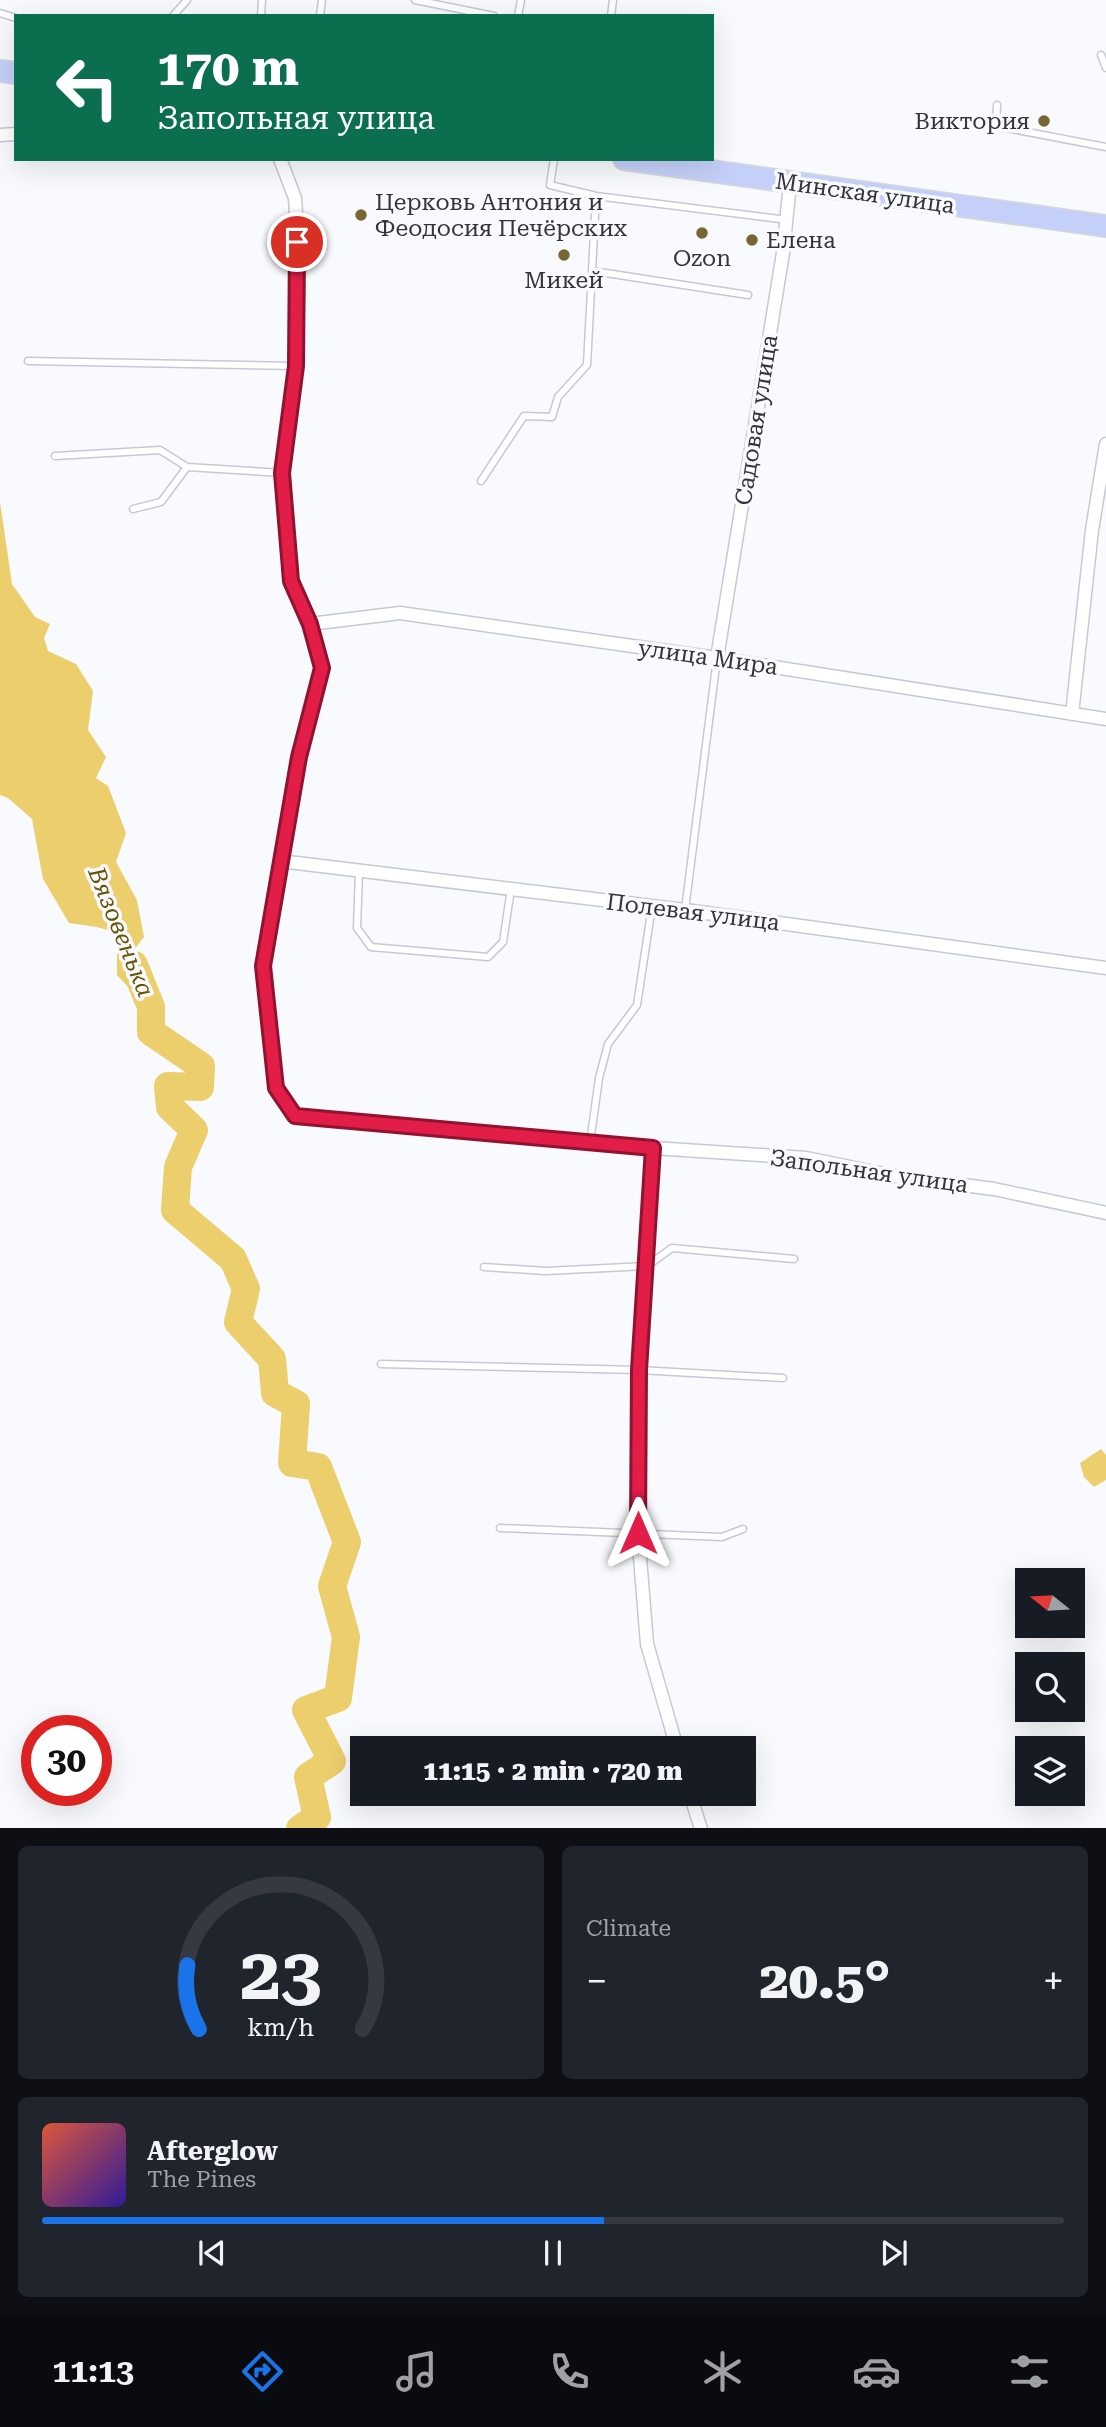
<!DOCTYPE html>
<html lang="en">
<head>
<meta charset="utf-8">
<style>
  :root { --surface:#171b24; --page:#20242c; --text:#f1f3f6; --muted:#9ea1a6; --line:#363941; --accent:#1a73e8 }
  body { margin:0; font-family:"Roboto Serif",serif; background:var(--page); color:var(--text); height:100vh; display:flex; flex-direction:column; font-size:26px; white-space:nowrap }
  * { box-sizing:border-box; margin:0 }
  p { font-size:23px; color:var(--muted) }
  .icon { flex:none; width:38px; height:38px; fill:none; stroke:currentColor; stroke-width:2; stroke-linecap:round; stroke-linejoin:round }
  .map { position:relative; height:1828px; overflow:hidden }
  .sheet { display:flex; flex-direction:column; gap:18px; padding:18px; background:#0d0f14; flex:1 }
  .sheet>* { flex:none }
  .banner { position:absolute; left:14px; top:14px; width:700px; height:147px; border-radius:0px; box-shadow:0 7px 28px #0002; background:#0b6e4f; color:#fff; overflow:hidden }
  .needle { width:46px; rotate:288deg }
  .tools { position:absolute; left:1015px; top:1568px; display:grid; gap:14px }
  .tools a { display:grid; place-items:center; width:70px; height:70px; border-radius:0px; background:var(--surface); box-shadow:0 7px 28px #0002; font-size:35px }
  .speed { position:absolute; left:21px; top:1715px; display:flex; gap:14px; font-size:35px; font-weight:700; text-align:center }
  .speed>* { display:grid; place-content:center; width:91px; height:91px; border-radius:50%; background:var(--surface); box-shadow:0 7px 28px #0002; line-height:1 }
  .speed .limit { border:10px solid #d22; background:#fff; color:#111 }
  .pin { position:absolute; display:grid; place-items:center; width:60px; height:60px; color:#fff; margin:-30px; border:4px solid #fff; border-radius:50%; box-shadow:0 2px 7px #0007 }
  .me { position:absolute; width:77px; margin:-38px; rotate:0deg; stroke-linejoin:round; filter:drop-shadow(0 0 5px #0008) }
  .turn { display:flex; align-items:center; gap:24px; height:147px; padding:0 28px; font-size:32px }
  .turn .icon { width:91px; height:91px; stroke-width:2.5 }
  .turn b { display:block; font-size:49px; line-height:60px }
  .big { font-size:52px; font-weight:800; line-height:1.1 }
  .sheet .widget { flex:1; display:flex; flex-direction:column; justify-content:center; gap:10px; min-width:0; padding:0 24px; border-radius:10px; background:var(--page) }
  .sheet .dial { align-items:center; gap:0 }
  .dial svg { height:182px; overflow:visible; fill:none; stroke:var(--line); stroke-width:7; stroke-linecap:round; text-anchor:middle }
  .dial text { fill:var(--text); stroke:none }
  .song { display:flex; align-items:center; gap:21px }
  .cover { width:84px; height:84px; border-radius:10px; background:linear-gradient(135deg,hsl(10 70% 55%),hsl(250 70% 35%)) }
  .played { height:7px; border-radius:4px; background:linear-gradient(90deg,var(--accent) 55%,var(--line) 55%) }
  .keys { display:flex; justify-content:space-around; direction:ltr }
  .heat { display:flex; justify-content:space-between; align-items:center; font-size:38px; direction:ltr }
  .sheet .tiles { flex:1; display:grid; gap:18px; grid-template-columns:1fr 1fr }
  .widget:last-child { grid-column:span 2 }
  .trip { position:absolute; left:350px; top:1736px; width:406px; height:70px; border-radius:0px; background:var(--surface); box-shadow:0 7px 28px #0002; font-weight:800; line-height:70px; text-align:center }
  .dock { display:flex; height:112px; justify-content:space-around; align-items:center; background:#090b0e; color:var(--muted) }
  .dock .icon { width:49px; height:49px }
  .dock .selected { color:var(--accent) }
  .dock b { font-size:32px; color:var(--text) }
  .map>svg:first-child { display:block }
  .water { fill:#ecce6d }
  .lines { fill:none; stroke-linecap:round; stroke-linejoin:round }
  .river { stroke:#ecce6d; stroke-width:28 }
  .service-casing { stroke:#c5c9d6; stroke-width:9 }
  .minor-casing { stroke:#c5c9d6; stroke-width:15 }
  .primary-casing { stroke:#d6d7d8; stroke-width:24 }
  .service { stroke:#fff; stroke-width:6 }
  .minor { stroke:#fff; stroke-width:12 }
  .primary { stroke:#c5d0fa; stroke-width:21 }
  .route-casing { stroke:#92132f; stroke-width:18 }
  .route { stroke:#e11d48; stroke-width:12 }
  .poi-dot { fill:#766634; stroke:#f9fafd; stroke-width:2.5 }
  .labels { text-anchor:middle; stroke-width:7; stroke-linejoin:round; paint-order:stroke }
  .poi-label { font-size:23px; fill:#34353a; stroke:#f9fafd; text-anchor:start }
  .street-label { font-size:23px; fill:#34353a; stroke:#f9fafd }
  .water-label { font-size:24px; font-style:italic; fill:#685405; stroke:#f9fafd }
</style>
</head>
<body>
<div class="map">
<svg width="1106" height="1829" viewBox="0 0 1106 1829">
  <rect width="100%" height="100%" fill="#f9fafd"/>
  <!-- water -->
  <path class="water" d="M0,502L12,584L35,617L50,624L44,638L48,651L76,664L93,691L88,730L106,757L96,778L108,786L126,833L116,862L137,900L144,937L134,950L153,997L141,1001L117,975V950L111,931L97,927L69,923L43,879L32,819L8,798L0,795Z
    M1101,1449L1106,1455V1480L1094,1487L1084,1477L1080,1463Z"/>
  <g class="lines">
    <!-- river -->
    <path class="river" d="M134,965L151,1007V1032L201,1066L200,1087L168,1086L170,1107L194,1130L178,1167L175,1210L233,1259L246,1289L238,1322L272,1359L275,1393L296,1404L292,1463L318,1467L347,1542L332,1586L346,1637L338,1698L306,1710L332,1761L308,1777L317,1817L300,1829"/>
    <defs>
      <path id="service" d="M415,0L494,16
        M0,13L16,18
        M173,16L187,0
        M261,16L262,0
        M320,16L322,0
        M518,16L521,0
        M611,16L613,0
        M1101,55L1106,68
        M997,105L996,126L1106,147
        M596,196L788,220
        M593,271L748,295
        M28,361L296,366
        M55,456L160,450L187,467L282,473
        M481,481L524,416L552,417L558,397L587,365L596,196L550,185L554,159
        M133,509L161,502L187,467
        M359,871L357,928L371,947L488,957L503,942L511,889
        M685,910L717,658
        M590,1143L599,1078L608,1044L637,1005L652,906
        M484,1267L546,1271L647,1266L672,1248L794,1259
        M381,1364L639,1370L783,1378
        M500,1528L722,1537L743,1529"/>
      <path id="minor" d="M0,135L16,134
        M280,159L295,198L299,264L296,366L282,473L291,581L310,624L322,668L299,757L263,966L276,1088L295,1116L653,1148L806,1158L894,1176L994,1189L1106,1213
        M310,624L400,613L717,658L1106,719
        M717,658L783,253L790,183
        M1072,714L1092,530L1106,444
        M280,861L685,910L1106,968
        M653,1148L639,1370L638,1533L647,1644L677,1748
        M690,1794L701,1829"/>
      <path id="primary" d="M0,71L16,73
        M624,159L1106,226"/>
    </defs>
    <!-- service casing -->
    <use href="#service" class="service-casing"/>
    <!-- minor casing -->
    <use href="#minor" class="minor-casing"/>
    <!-- primary casing -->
    <use href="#primary" class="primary-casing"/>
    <!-- service -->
    <use href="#service" class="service"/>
    <!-- minor -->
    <use href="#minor" class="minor"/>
    <!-- primary -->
    <use href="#primary" class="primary"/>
  </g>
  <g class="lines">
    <defs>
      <path id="route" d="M297,242L296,366L282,473L291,581L310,624L322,668L299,757L263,966L276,1088L295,1116L653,1148L639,1370L638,1533"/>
    </defs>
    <!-- route casing -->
    <use href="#route" class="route-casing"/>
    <!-- route -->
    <use href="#route" class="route"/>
  </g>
  <!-- markers -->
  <g class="poi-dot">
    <circle cx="1044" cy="121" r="7"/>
    <circle cx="361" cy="215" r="7"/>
    <circle cx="702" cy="233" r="7"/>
    <circle cx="752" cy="240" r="7"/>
    <circle cx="564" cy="255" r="7"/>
  </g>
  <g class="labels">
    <!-- poi labels -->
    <g class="poi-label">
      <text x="1030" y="129" text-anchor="end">Виктория</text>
      <text x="375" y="210">Церковь Антония и<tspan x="375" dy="26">Феодосия Печёрских</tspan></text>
      <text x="766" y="248">Елена</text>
      <text x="702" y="266" text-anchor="middle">Ozon</text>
      <text x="564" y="288" text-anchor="middle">Микей</text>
    </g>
    <!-- street labels -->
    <g class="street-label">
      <text transform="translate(865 193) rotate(8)" y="8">Минская улица</text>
      <text transform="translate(756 420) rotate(-81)" y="8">Садовая улица</text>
      <text transform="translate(708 657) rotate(8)" y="8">улица Мира</text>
      <text transform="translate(693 912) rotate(7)" y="8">Полевая улица</text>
      <text transform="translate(869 1171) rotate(8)" y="8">Запольная улица</text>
    </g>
    <!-- water labels -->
    <g class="water-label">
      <text transform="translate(121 932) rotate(68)" y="8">Вязовенька</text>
    </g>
  </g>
</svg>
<div class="tools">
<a><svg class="needle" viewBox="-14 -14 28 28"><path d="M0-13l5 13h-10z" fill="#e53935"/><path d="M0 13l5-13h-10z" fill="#9ea1a6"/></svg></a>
<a><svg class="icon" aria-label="search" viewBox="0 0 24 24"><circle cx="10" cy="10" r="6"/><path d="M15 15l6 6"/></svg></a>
<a><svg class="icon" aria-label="layers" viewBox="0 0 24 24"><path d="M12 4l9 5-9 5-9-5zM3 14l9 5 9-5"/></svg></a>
</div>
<div class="speed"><div class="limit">30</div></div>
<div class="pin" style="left:297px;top:242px;background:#d93025"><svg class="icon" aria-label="arrive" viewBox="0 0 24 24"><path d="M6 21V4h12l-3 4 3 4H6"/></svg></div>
<svg class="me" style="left:638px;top:1533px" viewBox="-20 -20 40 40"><path d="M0-17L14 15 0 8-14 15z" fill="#e11d48" stroke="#fff" stroke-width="4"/></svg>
<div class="trip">11:15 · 2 min · 720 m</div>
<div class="banner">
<div class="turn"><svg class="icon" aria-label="left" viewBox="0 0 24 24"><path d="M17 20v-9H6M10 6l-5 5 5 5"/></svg><div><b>170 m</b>Запольная улица</div></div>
</div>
</div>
<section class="sheet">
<div class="tiles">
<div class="widget dial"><svg viewBox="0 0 100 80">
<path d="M14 69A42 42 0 1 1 86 69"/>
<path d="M14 69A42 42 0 0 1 9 41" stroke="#1a73e8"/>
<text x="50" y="56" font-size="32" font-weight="700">23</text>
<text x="50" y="72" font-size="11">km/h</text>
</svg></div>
<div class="widget"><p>Climate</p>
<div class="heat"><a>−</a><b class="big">20.5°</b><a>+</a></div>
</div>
<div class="widget">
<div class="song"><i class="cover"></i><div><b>Afterglow</b><p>The Pines</p></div></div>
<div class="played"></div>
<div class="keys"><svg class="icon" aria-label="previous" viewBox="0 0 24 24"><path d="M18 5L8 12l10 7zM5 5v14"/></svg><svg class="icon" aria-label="pause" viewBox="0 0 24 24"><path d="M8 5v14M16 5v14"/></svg><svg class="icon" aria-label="next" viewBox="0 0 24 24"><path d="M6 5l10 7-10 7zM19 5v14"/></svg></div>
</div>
</div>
</section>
<nav class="dock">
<b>11:13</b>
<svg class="icon selected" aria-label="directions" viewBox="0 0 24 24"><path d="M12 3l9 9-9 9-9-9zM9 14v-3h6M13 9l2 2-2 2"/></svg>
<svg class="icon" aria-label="music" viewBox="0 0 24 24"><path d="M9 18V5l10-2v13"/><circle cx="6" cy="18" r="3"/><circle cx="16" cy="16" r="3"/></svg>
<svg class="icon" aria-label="phone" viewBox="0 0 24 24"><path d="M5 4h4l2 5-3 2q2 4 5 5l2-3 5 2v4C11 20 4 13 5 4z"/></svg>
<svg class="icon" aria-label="climate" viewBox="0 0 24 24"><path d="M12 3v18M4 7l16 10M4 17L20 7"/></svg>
<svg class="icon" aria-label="car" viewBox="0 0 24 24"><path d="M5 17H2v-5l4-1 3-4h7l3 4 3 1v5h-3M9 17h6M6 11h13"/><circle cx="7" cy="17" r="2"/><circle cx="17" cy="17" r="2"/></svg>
<svg class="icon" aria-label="filters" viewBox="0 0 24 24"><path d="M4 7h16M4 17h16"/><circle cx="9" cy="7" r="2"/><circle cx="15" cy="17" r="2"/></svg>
</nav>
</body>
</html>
